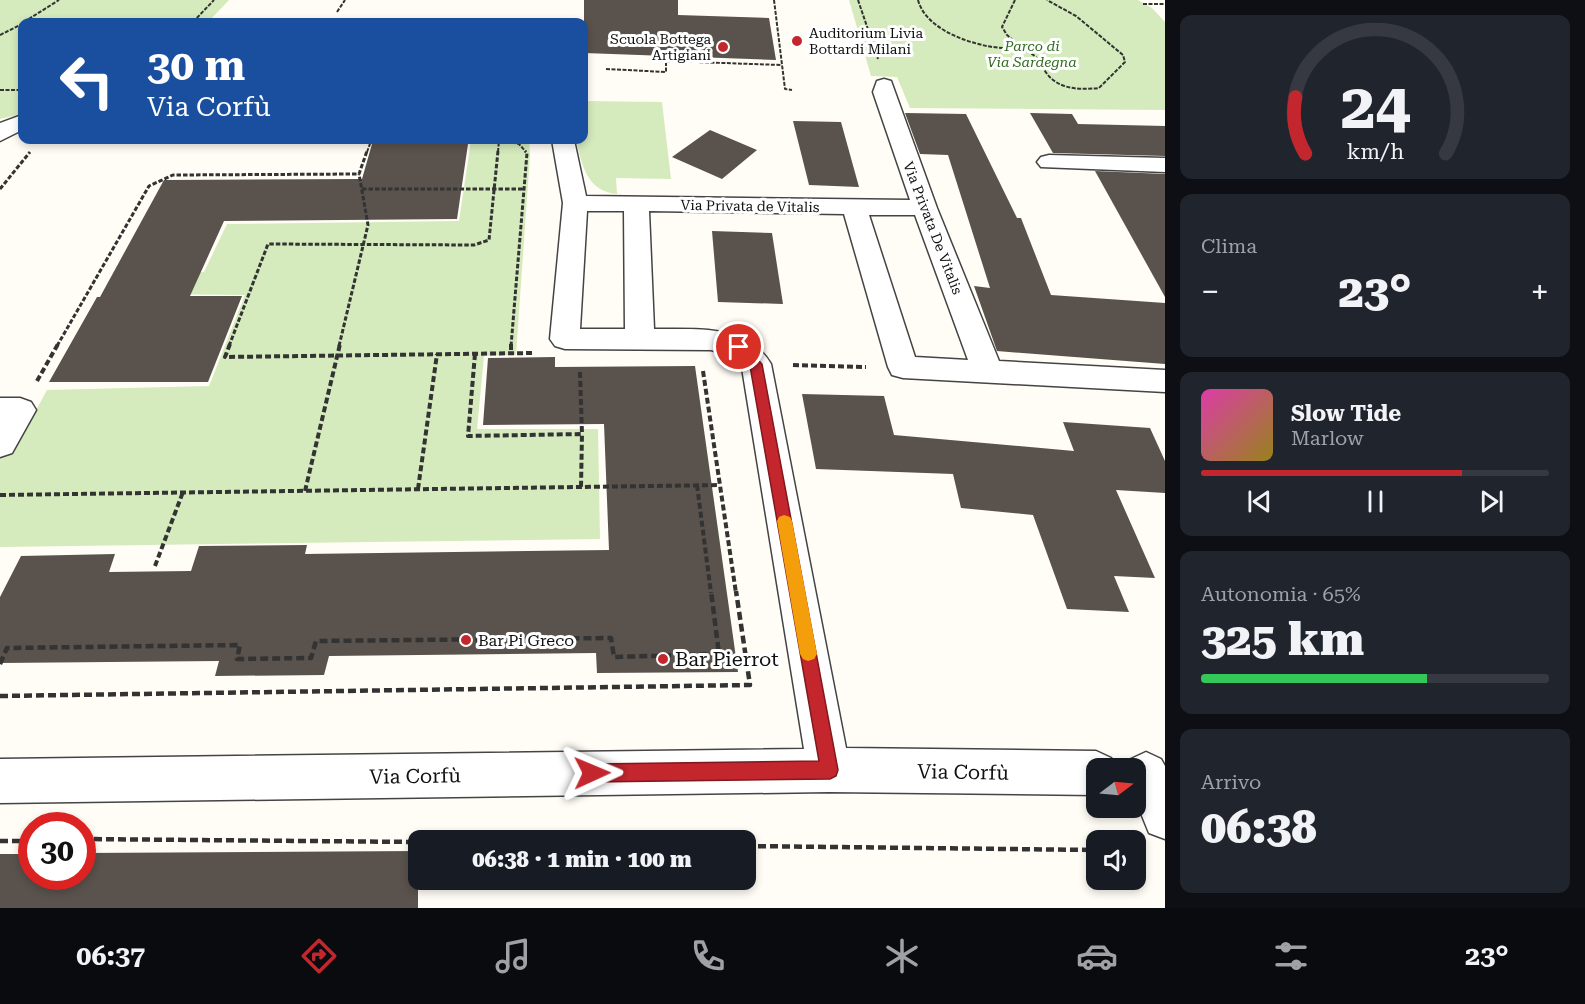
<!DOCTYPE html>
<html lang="it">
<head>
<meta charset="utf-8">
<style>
  :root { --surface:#171b24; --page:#20242c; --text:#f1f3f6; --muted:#9ea1a6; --line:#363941; --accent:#c4262e }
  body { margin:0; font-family:"Roboto Serif",serif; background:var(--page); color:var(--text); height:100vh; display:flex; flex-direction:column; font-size:22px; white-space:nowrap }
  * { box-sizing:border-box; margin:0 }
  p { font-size:20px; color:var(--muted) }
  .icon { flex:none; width:33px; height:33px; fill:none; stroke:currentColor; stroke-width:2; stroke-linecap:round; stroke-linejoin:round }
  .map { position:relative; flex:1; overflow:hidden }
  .side { display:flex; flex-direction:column; gap:15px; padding:15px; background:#0d0f14; width:420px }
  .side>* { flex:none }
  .guide { position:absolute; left:18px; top:18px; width:570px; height:126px; border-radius:12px; box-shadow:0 3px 9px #0003; background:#1a4fa0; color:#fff; overflow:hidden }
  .needle { width:39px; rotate:74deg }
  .fabs { position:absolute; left:1086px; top:758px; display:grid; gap:12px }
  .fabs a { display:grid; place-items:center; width:60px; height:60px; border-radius:12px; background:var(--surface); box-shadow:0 3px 9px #0003; font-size:30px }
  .speed { position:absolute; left:18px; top:812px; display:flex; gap:12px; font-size:30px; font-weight:700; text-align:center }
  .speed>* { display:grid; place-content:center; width:78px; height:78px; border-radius:50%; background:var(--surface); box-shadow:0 3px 9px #0003; line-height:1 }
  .speed .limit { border:9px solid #d22; background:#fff; color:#111 }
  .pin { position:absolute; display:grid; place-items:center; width:51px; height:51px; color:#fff; margin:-26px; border:3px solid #fff; border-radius:50%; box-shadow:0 2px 6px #0007 }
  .me { position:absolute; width:66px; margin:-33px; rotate:89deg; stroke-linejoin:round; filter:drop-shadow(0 0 4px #0008) }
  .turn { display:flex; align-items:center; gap:21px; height:126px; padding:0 30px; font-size:27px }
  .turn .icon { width:78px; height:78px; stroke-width:2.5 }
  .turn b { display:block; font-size:42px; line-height:51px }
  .big { font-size:45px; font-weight:800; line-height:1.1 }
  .side .card { flex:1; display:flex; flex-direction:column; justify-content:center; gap:9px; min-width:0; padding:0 21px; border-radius:12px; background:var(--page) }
  .side .dial { align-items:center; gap:0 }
  .dial svg { height:156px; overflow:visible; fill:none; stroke:var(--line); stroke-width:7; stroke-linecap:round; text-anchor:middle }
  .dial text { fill:var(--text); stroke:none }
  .song { display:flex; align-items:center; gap:18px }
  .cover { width:72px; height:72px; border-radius:9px; background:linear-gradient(135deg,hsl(320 70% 55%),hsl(50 70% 35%)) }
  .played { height:6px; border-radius:3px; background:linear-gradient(90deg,var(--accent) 75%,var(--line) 75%) }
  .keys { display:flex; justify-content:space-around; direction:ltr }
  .heat { display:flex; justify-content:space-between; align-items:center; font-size:33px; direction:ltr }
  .charge { height:9px; border-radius:4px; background:linear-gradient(90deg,#34c759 65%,var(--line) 0) }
  .trip { position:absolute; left:408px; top:830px; width:348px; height:60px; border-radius:12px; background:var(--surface); box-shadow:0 3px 9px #0003; font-weight:800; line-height:60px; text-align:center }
  .menu { display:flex; height:96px; justify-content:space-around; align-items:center; background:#090b0e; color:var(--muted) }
  .menu .icon { width:42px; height:42px }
  .menu .active { color:var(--accent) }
  .menu b { font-size:27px; color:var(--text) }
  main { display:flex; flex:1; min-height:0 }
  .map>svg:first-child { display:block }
  .green { fill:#d5ebbd }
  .building { fill:#5a524d }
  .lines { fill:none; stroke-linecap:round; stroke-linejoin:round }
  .street-casing { stroke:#444; stroke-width:3 }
  .path-far3 { stroke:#333; stroke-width:2; stroke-dasharray:4 1.5; stroke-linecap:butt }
  .path-far2 { stroke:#333; stroke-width:3; stroke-dasharray:4.5 2; stroke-linecap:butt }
  .path-far1 { stroke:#333; stroke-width:4; stroke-dasharray:6 3; stroke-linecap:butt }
  .path { stroke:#333; stroke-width:4.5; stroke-dasharray:8 4; stroke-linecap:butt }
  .street { fill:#fff; fill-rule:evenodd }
  .route { fill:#c4262e; stroke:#7f191e; stroke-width:1.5 }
  .slow { fill:#f59e0b }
  .poi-dot { fill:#c4262e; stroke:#fff; stroke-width:2 }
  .labels { text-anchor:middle; stroke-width:6; stroke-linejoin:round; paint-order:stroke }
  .far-poi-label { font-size:14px; fill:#111; stroke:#fff; text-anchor:start }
  .far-park-label { font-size:14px; font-style:italic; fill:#2f6b1f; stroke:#fff }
  .far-street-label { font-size:14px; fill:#111; stroke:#fff }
  .poi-label { font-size:16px; fill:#111; stroke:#fff; text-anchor:start }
  .near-poi-label { font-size:20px; fill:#111; stroke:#fff; text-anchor:start }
  .near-street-label { font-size:20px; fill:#111; stroke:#fff }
</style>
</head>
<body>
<main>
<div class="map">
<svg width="1165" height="908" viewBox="0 0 1165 908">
  <rect width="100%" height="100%" fill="#fffdf5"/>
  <!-- green -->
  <path class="green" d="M0,0H229L208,22H22V114L0,119Z
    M849,0H1138L1152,8L1165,22V110L910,108L897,77L871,76Z
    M584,101L662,102L671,179L616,178L617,194C586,191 582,164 576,140H584Z
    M471,140H529L530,155L516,355L484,356L477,429H598L600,539L0,547V438H21L47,390L209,386L245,295L147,294L156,274L204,272L227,224L459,221Z"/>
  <!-- building -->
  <path class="building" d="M584,0H678V15L769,18L776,60L584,53Z
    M905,113L966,114L1017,218H1021L1051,295L1165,303V364L997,351L974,286L990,288L948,155L920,154Z
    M1030,113L1072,114L1078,124L1165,126V156L1053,153Z
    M793,121L841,122L859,187L809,185Z
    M710,130L757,150L722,179L672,157Z
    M372,144H468L457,219L224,221L190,296H242L208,382H49L97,297H100L164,180L362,179Z
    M1095,171L1165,174V297Z
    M712,231L772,233L783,304L718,302Z
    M555,357V367L695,366L738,672L597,673L596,653L329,656L324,675L215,676L219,661L0,663V597L21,556L115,554L109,572L191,571L199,546L307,545L305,554L609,550L604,424L483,425L488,358Z
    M802,394L884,396L894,435L1074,451L1063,422L1150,428L1165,461V493L1116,490L1155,578L1114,576L1129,612L1067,609L1033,515L961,508L953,474L816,469Z
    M418,851V908H0V854H32V876H82V853Z"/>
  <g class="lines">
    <defs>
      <path id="street" d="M884,79L891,81L895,92L937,208L999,361L1165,370V392L903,378L892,375L888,367L844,214L649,211L654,329C695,330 747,323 771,364L846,748L1096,751L1111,758L1116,768H1096V795L829,792L0,803V759L804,749L742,368L729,355L711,350L565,349L555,346L550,339L563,203L552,140H574L586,196L910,200L873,92L877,81ZM587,211H624L625,329H580ZM869,215H915L968,360L915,357Z
        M22,115V130L0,141V123Z
        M1049,155L1165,158V172L1041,167L1037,162L1041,157Z
        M0,398H20L31,402L36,410L12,453L0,457Z
        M1146,752L1161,759L1165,766V839L1149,833L1136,801V768H1127L1131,759Z"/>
    </defs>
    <!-- street casing -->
    <use href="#street" class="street-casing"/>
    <!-- path-far3 -->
    <path class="path-far3" d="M774,0L785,89L792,90
      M858,0L878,59
      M918,0C925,27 962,41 987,46C1000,49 1016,47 1028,52C1039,57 1039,62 1045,71C1057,90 1080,90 1099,88L1125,62L1123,55L1076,16L1047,0
      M1015,0L1002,27L1007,35L1024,49
      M1143,4H1165
      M337,12L345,0
      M24,22L59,0
      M193,22L214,0
      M0,35L22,24
      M606,69L666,72V61L781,65
      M0,90H22
      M501,140L519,144L526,152
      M367,152L371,141L455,140
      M498,152L499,140"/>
    <!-- path-far2 -->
    <path class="path-far2" d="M0,189L30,152
      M362,189H524
      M57,346L149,186L173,175L359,174L367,151
      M229,346L268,244L474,245L489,240L498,151
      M339,346L368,225L359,174
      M511,346L527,153L525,151"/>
    <!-- path-far1 -->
    <path class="path-far1" d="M230,344L225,357L534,353
      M511,350V344
      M475,354L468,436L582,434L581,487
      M793,365L866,367
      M703,371L736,593
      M580,372L582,434
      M37,381L58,344
      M697,485L711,593
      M418,489L437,354
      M305,491L340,344
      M0,495L720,485
      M155,566L183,492"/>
    <!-- path -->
    <path class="path" d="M0,664L7,648L240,645L237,659L311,658L316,641L611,638L614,657L719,654L711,591
      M0,696L750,685L736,591
      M82,839L418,842
      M0,841H32
      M746,846L1096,850"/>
    <!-- street -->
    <use href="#street" class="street"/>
  </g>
  <!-- route -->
  <path class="route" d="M739,343L743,344L762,364L838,770L836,776L830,779L592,782L586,780L583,773L586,767L592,764L819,761L750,366L733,347Z"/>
  <!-- slow -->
  <path class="slow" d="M784,515L790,517L792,521L817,654L814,659L808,661L803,659L800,654L777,521L779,517Z"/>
  <!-- markers -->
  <g class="poi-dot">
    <circle cx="797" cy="41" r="6"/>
    <circle cx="723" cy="47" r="6"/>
    <circle cx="466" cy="640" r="6"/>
    <circle cx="663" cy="659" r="6"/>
  </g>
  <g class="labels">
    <!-- far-poi labels -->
    <g class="far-poi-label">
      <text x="809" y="38">Auditorium Livia<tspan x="809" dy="16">Bottardi Milani</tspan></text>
      <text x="711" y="44" text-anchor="end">Scuola Bottega<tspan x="711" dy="16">Artigiani</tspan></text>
    </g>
    <!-- far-park labels -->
    <g class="far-park-label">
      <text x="1032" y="51">Parco di<tspan x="1032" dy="16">Via Sardegna</tspan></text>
    </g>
    <!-- far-street labels -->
    <g class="far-street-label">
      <text transform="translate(750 206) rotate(1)" y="5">Via Privata de Vitalis</text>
      <text transform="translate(933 228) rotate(69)" y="5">Via Privata De Vitalis</text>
    </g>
    <!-- poi labels -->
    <g class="poi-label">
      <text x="478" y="646">Bar Pi Greco</text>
    </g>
    <!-- near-poi labels -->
    <g class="near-poi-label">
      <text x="675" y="666">Bar Pierrot</text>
    </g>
    <!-- near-street labels -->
    <g class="near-street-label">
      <text transform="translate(963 772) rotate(1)" y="7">Via Corfù</text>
      <text transform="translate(415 776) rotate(-1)" y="7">Via Corfù</text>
    </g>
  </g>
</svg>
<div class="fabs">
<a><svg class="needle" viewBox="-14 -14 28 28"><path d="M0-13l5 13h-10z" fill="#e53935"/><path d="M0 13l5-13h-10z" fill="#9ea1a6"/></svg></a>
<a><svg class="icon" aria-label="sound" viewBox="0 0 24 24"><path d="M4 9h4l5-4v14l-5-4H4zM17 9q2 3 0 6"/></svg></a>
</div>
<div class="speed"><div class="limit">30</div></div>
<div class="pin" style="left:739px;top:347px;background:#d93025"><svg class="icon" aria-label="arrive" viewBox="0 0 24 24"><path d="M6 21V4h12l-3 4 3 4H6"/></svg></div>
<svg class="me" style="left:592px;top:773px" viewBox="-20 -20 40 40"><path d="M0-17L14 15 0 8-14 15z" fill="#c4262e" stroke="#fff" stroke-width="4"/></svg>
<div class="trip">06:38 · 1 min · 100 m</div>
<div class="guide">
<div class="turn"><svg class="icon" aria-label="left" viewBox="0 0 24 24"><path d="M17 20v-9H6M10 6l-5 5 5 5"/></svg><div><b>30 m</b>Via Corfù</div></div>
</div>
</div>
<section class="side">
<div class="card dial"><svg viewBox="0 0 100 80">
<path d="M14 69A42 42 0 1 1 86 69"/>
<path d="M14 69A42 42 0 0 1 9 40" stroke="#c4262e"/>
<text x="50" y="56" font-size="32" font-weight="700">24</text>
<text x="50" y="72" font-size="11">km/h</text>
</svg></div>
<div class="card"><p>Clima</p>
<div class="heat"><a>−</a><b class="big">23°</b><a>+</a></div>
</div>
<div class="card">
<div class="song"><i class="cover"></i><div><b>Slow Tide</b><p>Marlow</p></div></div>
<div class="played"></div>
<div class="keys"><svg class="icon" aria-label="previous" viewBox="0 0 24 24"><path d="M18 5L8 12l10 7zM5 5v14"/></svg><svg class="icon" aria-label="pause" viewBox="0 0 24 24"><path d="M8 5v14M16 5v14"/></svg><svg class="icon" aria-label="next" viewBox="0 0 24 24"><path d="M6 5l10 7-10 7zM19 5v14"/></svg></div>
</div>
<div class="card"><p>Autonomia · 65%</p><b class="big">325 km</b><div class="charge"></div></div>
<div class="card"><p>Arrivo</p><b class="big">06:38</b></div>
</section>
</main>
<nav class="menu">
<b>06:37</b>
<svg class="icon active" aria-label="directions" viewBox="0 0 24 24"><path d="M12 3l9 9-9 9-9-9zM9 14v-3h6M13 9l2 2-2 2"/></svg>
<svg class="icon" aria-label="music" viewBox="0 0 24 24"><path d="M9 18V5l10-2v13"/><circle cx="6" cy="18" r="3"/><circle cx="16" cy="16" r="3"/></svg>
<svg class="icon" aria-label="phone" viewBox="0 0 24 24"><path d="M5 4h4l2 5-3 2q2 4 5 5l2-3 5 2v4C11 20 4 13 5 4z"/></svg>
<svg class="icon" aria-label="climate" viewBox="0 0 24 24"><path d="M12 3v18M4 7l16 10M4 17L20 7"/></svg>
<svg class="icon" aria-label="car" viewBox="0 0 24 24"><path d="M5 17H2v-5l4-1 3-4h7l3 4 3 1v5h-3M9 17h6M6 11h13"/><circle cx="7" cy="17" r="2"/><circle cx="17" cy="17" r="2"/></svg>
<svg class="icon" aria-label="filters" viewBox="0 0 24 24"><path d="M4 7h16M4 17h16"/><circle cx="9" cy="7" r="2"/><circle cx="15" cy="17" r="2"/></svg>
<b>23°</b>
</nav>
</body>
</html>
